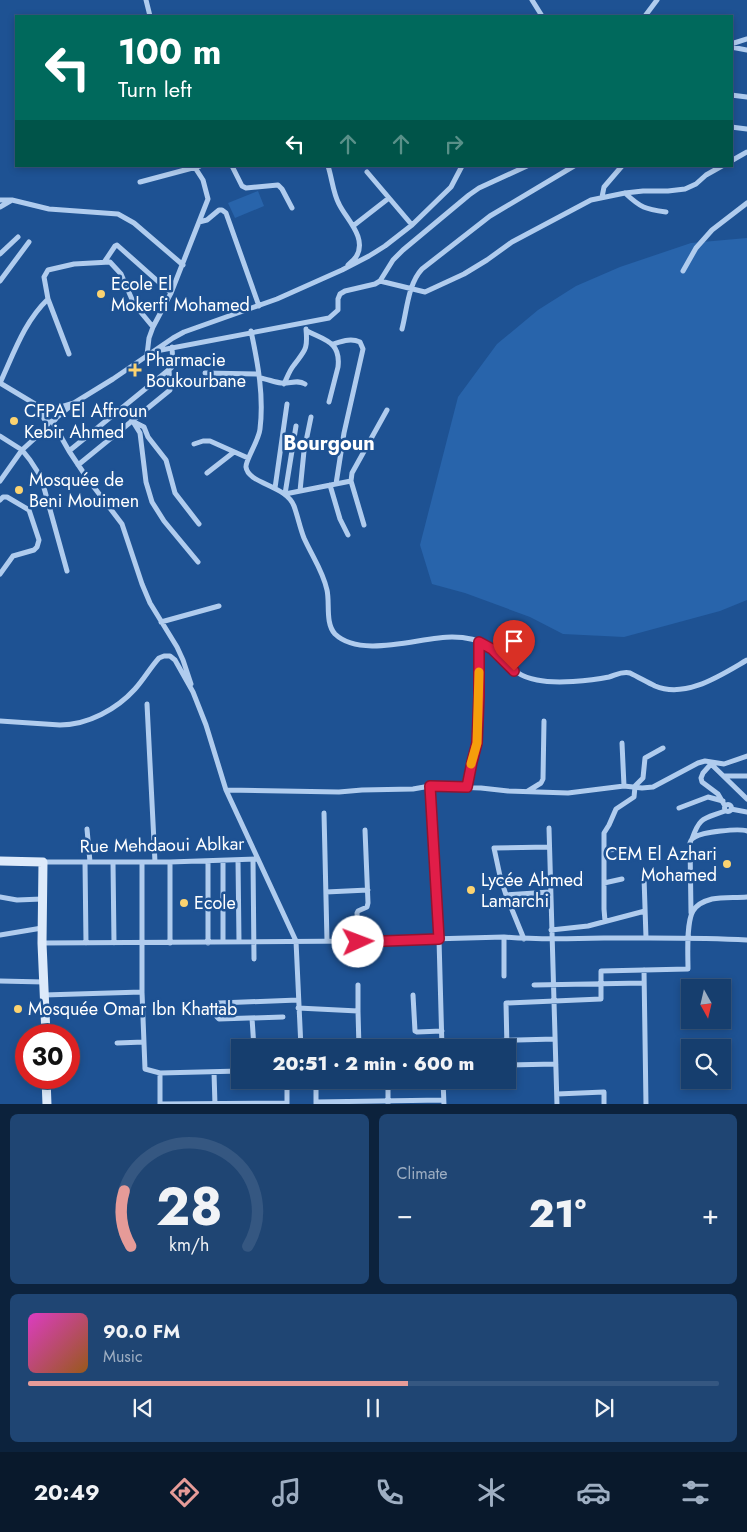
<!DOCTYPE html>
<html lang="en">
<head>
<meta charset="utf-8">
<style>
  :root { --surface:#163e6e; --page:#1f4573; --text:#f1f3f6; --muted:#9eaec2; --line:#355781; --accent:#e69b98 }
  body { margin:0; font-family:Jost,sans-serif; background:var(--page); color:var(--text); height:100vh; display:flex; flex-direction:column; font-size:19px; white-space:nowrap }
  * { box-sizing:border-box; margin:0 }
  p { font-size:16px; color:var(--muted) }
  .icon { flex:none; width:28px; height:28px; fill:none; stroke:currentColor; stroke-width:2; stroke-linecap:round; stroke-linejoin:round }
  .map { position:relative; height:1104px; overflow:hidden }
  .panel { display:flex; flex-direction:column; gap:10px; padding:10px; background:#0c223c; flex:1 }
  .panel>* { flex:none }
  .hud { position:absolute; left:15px; top:15px; width:718px; height:152px; border-radius:0px; box-shadow:0 2px 8px #0003,0 0 0 1px var(--line); background:#00695c; color:#fff; overflow:hidden }
  .needle { width:32px; rotate:172deg }
  .fabs { position:absolute; left:681px; top:979px; display:grid; gap:10px }
  .fabs a { display:grid; place-items:center; width:50px; height:50px; border-radius:0px; background:var(--surface); box-shadow:0 2px 8px #0003,0 0 0 1px var(--line); font-size:25px }
  .speed { position:absolute; left:15px; top:1024px; display:flex; gap:10px; font-size:25px; font-weight:700; text-align:center }
  .speed>* { display:grid; place-content:center; width:65px; height:65px; border-radius:50%; background:var(--surface); box-shadow:0 2px 8px #0003,0 0 0 1px var(--line); line-height:1 }
  .speed .limit { border:8px solid #d22; background:#fff; color:#111 }
  .pin { position:absolute; display:grid; place-items:center; width:42px; height:42px; color:#fff; margin:-51px -21px; border-radius:50% 50% 50% 0; rotate:-45deg; box-shadow:0 0 5px #0007 }
  .pin .icon { rotate:45deg }
  .me { position:absolute; width:55px; margin:-28px; rotate:88deg; stroke-linejoin:round; filter:drop-shadow(0 0 4px #0008) }
  .turn { display:flex; align-items:center; gap:18px; height:105px; padding:0 20px; font-size:22px }
  .turn .icon { width:65px; height:65px; stroke-width:2.5 }
  .turn b { display:block; font-size:35px; line-height:42px }
  .lanes { display:flex; align-items:center; height:48px; padding:0 20px; background:#0003; justify-content:center; gap:25px; direction:ltr }
  .lanes .off { opacity:.35 }
  .big { font-size:38px; font-weight:800; line-height:1.1 }
  .panel .card { flex:1; display:flex; flex-direction:column; justify-content:center; gap:8px; min-width:0; padding:0 18px; border-radius:8px; background:var(--page) }
  .panel .dial { align-items:center; gap:0 }
  .dial svg { height:130px; overflow:visible; fill:none; stroke:var(--line); stroke-width:7; stroke-linecap:round; text-anchor:middle }
  .dial text { fill:var(--text); stroke:none }
  .song { display:flex; align-items:center; gap:15px }
  .cover { width:60px; height:60px; border-radius:8px; background:linear-gradient(135deg,hsl(310 70% 55%),hsl(30 70% 35%)) }
  .played { height:5px; border-radius:2px; background:linear-gradient(90deg,var(--accent) 55%,var(--line) 55%) }
  .keys { display:flex; justify-content:space-around; direction:ltr }
  .heat { display:flex; justify-content:space-between; align-items:center; font-size:28px; direction:ltr }
  .panel .tiles { flex:1; display:grid; gap:10px; grid-template-columns:1fr 1fr }
  .card:last-child { grid-column:span 2 }
  .trip { position:absolute; left:231px; top:1039px; width:285px; height:50px; border-radius:0px; background:var(--surface); box-shadow:0 2px 8px #0003,0 0 0 1px var(--line); font-weight:800; line-height:50px; text-align:center }
  .tabs { display:flex; height:80px; justify-content:space-around; align-items:center; background:#09192c; color:var(--muted) }
  .tabs .icon { width:35px; height:35px }
  .tabs .selected { color:var(--accent) }
  .tabs b { font-size:22px; color:var(--text) }
  .map>svg:first-child { display:block }
  .green { fill:#2864ab }
  .lines { fill:none; stroke-linecap:round; stroke-linejoin:round }
  .street { stroke:#b0ccee; stroke-width:5 }
  .secondary { stroke:#ddeafa; stroke-width:9 }
  .route-casing { stroke:#92132f; stroke-width:12 }
  .route { stroke:#e11d48; stroke-width:9 }
  .slow { stroke:#f59e0b; stroke-width:9 }
  .poi-dot { fill:#fcd370; stroke:#1e5293; stroke-width:2 }
  .labels { text-anchor:middle; stroke-width:5; stroke-linejoin:round; paint-order:stroke }
  .poi-label { font-size:18px; fill:#fff; stroke:#1e5293; text-anchor:start }
  .street-label { font-size:18px; fill:#fff; stroke:#1e5293 }
  .quarter-label { font-size:20px; font-weight:bold; fill:#fff; stroke:#1e5293 }
</style>
</head>
<body>
<div class="map">
<svg width="747" height="1105" viewBox="0 0 747 1105">
  <rect width="100%" height="100%" fill="#1e5293"/>
  <!-- green -->
  <path class="green" d="M258,191L264,206L235,218L228,203Z
    M747,238V600L720,611L624,637L563,634L530,617L465,593L432,584L420,545L458,397L497,344L538,310L576,286L620,267L691,243Z"/>
  <g class="lines">
    <!-- street -->
    <path class="street" d="M146,0L150,16
      M532,0L542,16
      M645,16L657,0
      M731,44L747,39
      M731,47L747,50
      M731,95L747,97
      M731,127L747,129
      M731,161L747,152
      M232,166L242,186L246,188L278,185L282,189L292,208
      M328,166C332,178 333,193 339,204C346,219 368,238 356,257C354,260 351,262 348,265
      M367,172L412,225
      M140,182L200,166
      M625,193C641,208 645,209 666,212
      M602,197L604,187L622,166
      M0,200H12L49,209L118,214L134,223L183,265
      M0,207L12,200
      M199,222L207,220L219,210H222L226,213L259,306
      M353,226L389,198
      M0,254L18,237
      M105,261L115,246L117,245L171,293
      M683,271L696,248L712,230L747,203
      M0,281L29,242
      M380,281L425,292L464,274L487,260L512,242L591,200L625,193L643,191H668L685,189L696,184L706,175L722,166
      M402,329C407,310 408,284 422,269L490,216L574,166
      M251,331C258,364 264,396 260,429C259,440 245,461 246,467C248,484 286,485 294,506C298,517 300,528 304,538C312,556 323,571 327,590C330,603 325,623 335,634C361,659 420,637 452,637C464,637 479,640 489,646C508,659 509,675 537,680C556,684 590,681 609,677C616,675 622,671 630,673C638,677 647,682 655,686C686,699 721,675 747,660
      M307,331C325,340 341,342 338,367L329,402
      M333,344C343,341 351,338 360,342L363,349L344,433L336,484
      M156,351L329,318L338,310V299L340,294L345,291L375,284L380,281L393,260L403,250L469,195L479,188L527,166
      M69,354L48,299L44,277L48,270L74,264L110,262L121,274L134,304L153,327
      M147,355L149,338L153,327L171,293L208,199L203,180L194,166
      M205,373L259,374
      M260,378C267,379 274,382 281,383C290,384 297,379 305,384
      M0,383C14,353 24,322 48,299
      M0,383L45,410
      M284,384C287,378 289,371 294,365C305,350 308,350 306,329
      M43 415a7 7 0 1 1 14 0a7 7 0 1 1-14 0Z
      M54,409L74,403
      M56,418L74,403L113,379L173,338L184,332L277,299L342,270L369,256L385,246L412,225L451,187L462,166
      M132,420L140,433L146,482L152,502L164,521L198,562
      M52,421L69,451L87,478L122,524L142,584L150,603L177,647L183,660L191,684
      M134,422L144,427L148,437L166,460L175,493L199,524
      M296,426L285,494L351,481
      M0,436L22,450L30,460L41,477L67,571
      M194,444L203,441H210L248,458
      M69,451L171,368L173,365L172,347
      M78,465L170,390L169,370
      M207,473L234,452
      M0,481L22,450L45,429L49,422
      M330,485L340,519L348,535
      M275,488L287,404
      M300,491L304,451L311,417
      M0,500L3,497H7L29,510L39,540L37,547L34,550L13,556L0,574
      M364,525L351,481L352,473L387,410
      M161,622L219,606
      M147,704L155,862
      M0,721L60,725C88,725 117,709 135,689C144,679 150,668 159,658L164,656H170L175,660L193,692L206,725L226,790L258,859
      M622,743L624,786
      M710,763L747,799
      M711,764L703,773L701,778L702,782L718,794L725,806
      M724,776H747
      M430,786L439,939L442,1048
      M467,787L471,762L477,743L479,696V642
      M634,787L643,778L645,758L663,748
      M226,790L339,792L362,790L413,789L430,786L481,788L508,791L568,793L624,786L642,788L653,787L698,763L705,761L724,764L747,756
      M528,791L541,783L543,779L544,721
      M724.5 808a3.5 3.5 0 1 1 7 0a3.5 3.5 0 1 1-7 0Z
      M679,808L708,797L723,801
      M731,809L747,812
      M324,813L327,941
      M549,828L557,1105
      M87,829L90,862
      M692,839C700,816 704,819 725,811
      M604,850L626,849
      M238,860L239,942
      M253,860L254,959
      M208,861V943
      M43,862H170L258,859L296,941L301,1048
      M85,862L86,943
      M113,862L114,943
      M142,863V992L145,1069L160,1073L240,1071
      M644,877L646,938
      M604,883L622,879
      M326,892L368,890
      M506,895L550,892
      M0,897L17,900L42,899
      M691,913L690,843C691,840 691,839 695,837C702,832 739,828 747,831
      M605,921L604,909V833L609,825L616,809L634,797L635,787
      M551,930L588,926L645,911
      M0,935L42,928
      M504,937V976
      M524,939L506,895L500,876L494,848L549,847
      M358,941L357,913L358,911L367,907L368,903L365,830
      M223,942V861
      M42,943L358,941L504,937C537,940 571,939 604,938C652,938 699,937 747,940
      M170,943V862
      M644,970L646,1105
      M0,981L44,982
      M358,985V1011
      M534,985L644,983
      M44,995L142,992
      M413,995L415,1031L417,1032L442,1031
      M298,1008L358,1011L359,1048
      M283,1017L219,1019L217,1017V1005L219,1003L298,1000
      M252,1018L254,1048
      M442,1042L555,1039
      M117,1043L144,1042
      M507,1048L506,1003L601,999V971L688,969C688,955 686,923 693,911C697,904 704,901 712,899C723,897 736,898 747,897
      M508,1048V1065
      M508,1065L556,1064
      M214,1072L215,1105
      M160,1073V1105
      M287,1080V1103
      M316,1080V1104
      M388,1080V1105
      M443,1080L444,1105
      M557,1094L604,1092V1105
      M316,1102L443,1100
      M160,1104L287,1103V1105"/>
    <!-- secondary -->
    <path class="secondary" d="M0,861L43,862L42,943L46,1035
      M46,1078L47,1105"/>
  </g>
  <g class="lines">
    <defs>
      <path id="route" d="M358,942L439,939L430,786L467,787L472,762L477,743L479,696V642L492,649L514,671"/>
    </defs>
    <!-- route casing -->
    <use href="#route" class="route-casing"/>
    <!-- route -->
    <use href="#route" class="route"/>
    <!-- slow -->
    <path class="slow" d="M471,764L477,743L479,672"/>
  </g>
  <!-- markers -->
  <g class="poi-dot">
    <circle cx="101" cy="294" r="5"/>
    <path d="M132.5 362.5h5v5h5v5h-5v5h-5v-5h-5v-5h5z"/>
    <circle cx="14" cy="421" r="5"/>
    <circle cx="19" cy="490" r="5"/>
    <circle cx="727" cy="864" r="5"/>
    <circle cx="471" cy="890" r="5"/>
    <circle cx="184" cy="903" r="5"/>
    <circle cx="18" cy="1009" r="5"/>
  </g>
  <g class="labels">
    <!-- poi labels -->
    <g class="poi-label">
      <text x="111" y="290">Ecole El<tspan x="111" dy="21">Mokerfi Mohamed</tspan></text>
      <text x="146" y="366">Pharmacie<tspan x="146" dy="21">Boukourbane</tspan></text>
      <text x="24" y="417">CFPA El Affroun<tspan x="24" dy="21">Kebir Ahmed</tspan></text>
      <text x="29" y="486">Mosquée de<tspan x="29" dy="21">Beni Mouimen</tspan></text>
      <text x="717" y="860" text-anchor="end">CEM El Azhari<tspan x="717" dy="21">Mohamed</tspan></text>
      <text x="481" y="886">Lycée Ahmed<tspan x="481" dy="21">Lamarchi</tspan></text>
      <text x="194" y="909">Ecole</text>
      <text x="28" y="1015">Mosquée Omar Ibn Khattab</text>
    </g>
    <!-- street labels -->
    <g class="street-label">
      <text transform="translate(162 845) rotate(-1)" y="6">Rue Mehdaoui Ablkar</text>
    </g>
    <!-- quarter labels -->
    <g class="quarter-label">
      <text x="329" y="450">Bourgoun</text>
    </g>
  </g>
</svg>
<div class="fabs">
<a><svg class="needle" viewBox="-14 -14 28 28"><path d="M0-13l5 13h-10z" fill="#e53935"/><path d="M0 13l5-13h-10z" fill="#9eaec2"/></svg></a>
<a><svg class="icon" aria-label="search" viewBox="0 0 24 24"><circle cx="10" cy="10" r="6"/><path d="M15 15l6 6"/></svg></a>
</div>
<div class="speed"><div class="limit">30</div></div>
<div class="pin" style="left:514px;top:671px;background:#d93025"><svg class="icon" aria-label="arrive" viewBox="0 0 24 24"><path d="M6 21V4h12l-3 4 3 4H6"/></svg></div>
<svg class="me" style="left:358px;top:942px" viewBox="-20 -20 40 40"><circle r="19" fill="#fff"/><path d="M0-13L10 11 0 6-10 11z" fill="#e11d48"/></svg>
<div class="trip">20:51 · 2 min · 600 m</div>
<div class="hud">
<div class="turn"><svg class="icon" aria-label="left" viewBox="0 0 24 24"><path d="M17 20v-9H6M10 6l-5 5 5 5"/></svg><div><b>100 m</b>Turn left</div></div>
<div class="lanes"><svg class="icon" aria-label="left" viewBox="0 0 24 24"><path d="M17 20v-9H6M10 6l-5 5 5 5"/></svg><svg class="icon off" aria-label="ahead" viewBox="0 0 24 24"><path d="M12 20V5M6 11l6-6 6 6"/></svg><svg class="icon off" aria-label="ahead" viewBox="0 0 24 24"><path d="M12 20V5M6 11l6-6 6 6"/></svg><svg class="icon off" aria-label="right" viewBox="0 0 24 24"><path d="M7 20v-9h11M14 6l5 5-5 5"/></svg></div>
</div>
</div>
<section class="panel">
<div class="tiles">
<div class="card dial"><svg viewBox="0 0 100 80">
<path d="M14 69A42 42 0 1 1 86 69"/>
<path d="M14 69A42 42 0 0 1 10 35" stroke="#e69b98"/>
<text x="50" y="56" font-size="32" font-weight="700">28</text>
<text x="50" y="72" font-size="11">km/h</text>
</svg></div>
<div class="card"><p>Climate</p>
<div class="heat"><a>−</a><b class="big">21°</b><a>+</a></div>
</div>
<div class="card">
<div class="song"><i class="cover"></i><div><b>90.0 FM</b><p>Music</p></div></div>
<div class="played"></div>
<div class="keys"><svg class="icon" aria-label="previous" viewBox="0 0 24 24"><path d="M18 5L8 12l10 7zM5 5v14"/></svg><svg class="icon" aria-label="pause" viewBox="0 0 24 24"><path d="M8 5v14M16 5v14"/></svg><svg class="icon" aria-label="next" viewBox="0 0 24 24"><path d="M6 5l10 7-10 7zM19 5v14"/></svg></div>
</div>
</div>
</section>
<nav class="tabs">
<b>20:49</b>
<svg class="icon selected" aria-label="directions" viewBox="0 0 24 24"><path d="M12 3l9 9-9 9-9-9zM9 14v-3h6M13 9l2 2-2 2"/></svg>
<svg class="icon" aria-label="music" viewBox="0 0 24 24"><path d="M9 18V5l10-2v13"/><circle cx="6" cy="18" r="3"/><circle cx="16" cy="16" r="3"/></svg>
<svg class="icon" aria-label="phone" viewBox="0 0 24 24"><path d="M5 4h4l2 5-3 2q2 4 5 5l2-3 5 2v4C11 20 4 13 5 4z"/></svg>
<svg class="icon" aria-label="climate" viewBox="0 0 24 24"><path d="M12 3v18M4 7l16 10M4 17L20 7"/></svg>
<svg class="icon" aria-label="car" viewBox="0 0 24 24"><path d="M5 17H2v-5l4-1 3-4h7l3 4 3 1v5h-3M9 17h6M6 11h13"/><circle cx="7" cy="17" r="2"/><circle cx="17" cy="17" r="2"/></svg>
<svg class="icon" aria-label="filters" viewBox="0 0 24 24"><path d="M4 7h16M4 17h16"/><circle cx="9" cy="7" r="2"/><circle cx="15" cy="17" r="2"/></svg>
</nav>
</body>
</html>
